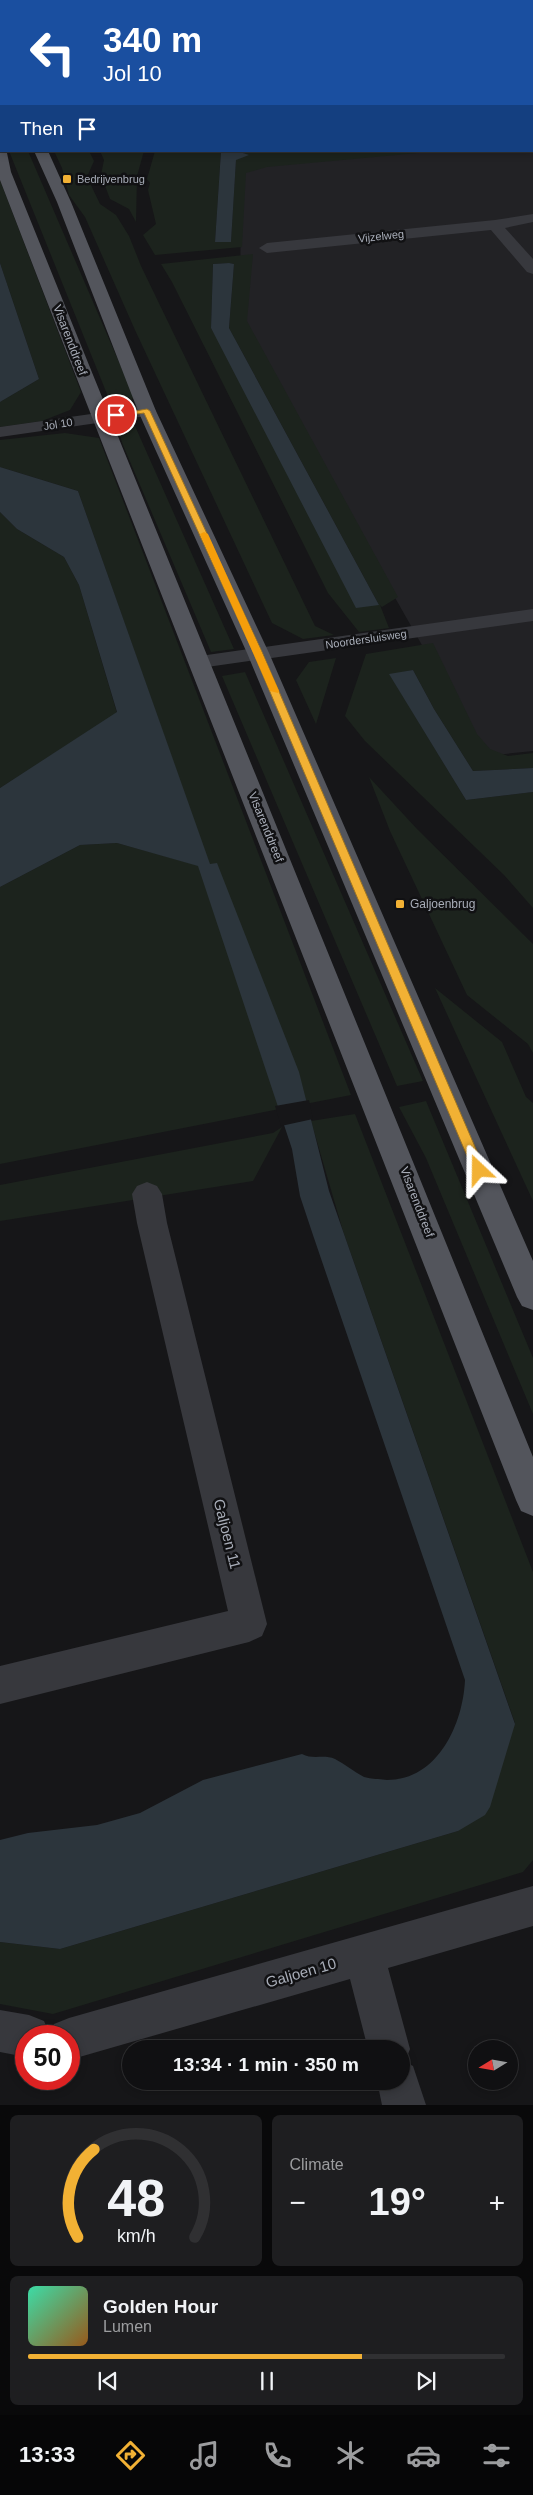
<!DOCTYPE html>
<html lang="en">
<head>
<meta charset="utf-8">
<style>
  :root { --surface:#101012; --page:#1e1e20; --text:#f1f3f6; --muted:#9c9d9f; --line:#303032; --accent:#f2b134 }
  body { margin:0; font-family:Helvetica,sans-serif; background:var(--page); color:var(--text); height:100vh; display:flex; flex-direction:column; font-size:19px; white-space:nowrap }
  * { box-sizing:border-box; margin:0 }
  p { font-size:16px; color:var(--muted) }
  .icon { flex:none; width:28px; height:28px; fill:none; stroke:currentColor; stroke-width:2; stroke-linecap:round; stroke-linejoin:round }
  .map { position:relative; height:2105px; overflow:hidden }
  .panel { display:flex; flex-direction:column; gap:10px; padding:10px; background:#09090a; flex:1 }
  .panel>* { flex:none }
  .banner { position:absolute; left:0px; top:0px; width:534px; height:152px; box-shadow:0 2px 8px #0003,0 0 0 1px var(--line); background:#1a4fa0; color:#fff; overflow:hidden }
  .needle { width:32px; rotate:259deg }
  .buttons { position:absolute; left:468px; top:2040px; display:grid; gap:10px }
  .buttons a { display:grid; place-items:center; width:50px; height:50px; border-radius:50%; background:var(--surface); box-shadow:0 2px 8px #0003,0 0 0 1px var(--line); font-size:25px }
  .speed { position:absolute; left:15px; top:2025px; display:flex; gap:10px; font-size:25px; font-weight:700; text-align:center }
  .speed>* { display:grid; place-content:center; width:65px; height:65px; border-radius:50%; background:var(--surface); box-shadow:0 2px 8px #0003,0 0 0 1px var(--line); line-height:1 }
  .speed .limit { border:8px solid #d22; background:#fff; color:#111 }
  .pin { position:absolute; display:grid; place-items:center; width:42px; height:42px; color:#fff; margin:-21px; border:2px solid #fff; border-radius:50%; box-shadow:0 1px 5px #0007 }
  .me { position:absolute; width:55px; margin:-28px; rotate:337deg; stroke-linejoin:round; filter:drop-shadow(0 0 4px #0008) }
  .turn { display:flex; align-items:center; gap:18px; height:105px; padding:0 20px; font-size:22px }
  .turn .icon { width:65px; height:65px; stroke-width:2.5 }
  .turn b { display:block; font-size:35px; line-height:42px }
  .then { display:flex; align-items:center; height:48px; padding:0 20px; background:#0003; gap:10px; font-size:19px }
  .big { font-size:38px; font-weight:700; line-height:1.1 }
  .panel .card { flex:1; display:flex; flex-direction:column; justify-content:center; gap:8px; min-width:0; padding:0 18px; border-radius:8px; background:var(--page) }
  .panel .dial { align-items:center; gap:0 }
  .dial svg { height:130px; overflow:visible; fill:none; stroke:var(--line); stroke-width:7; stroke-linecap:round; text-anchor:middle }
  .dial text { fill:var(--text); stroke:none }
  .song { display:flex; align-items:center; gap:15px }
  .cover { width:60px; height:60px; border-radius:8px; background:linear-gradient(135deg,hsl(160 70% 55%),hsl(30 70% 35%)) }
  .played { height:5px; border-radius:2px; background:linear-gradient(90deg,var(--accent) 70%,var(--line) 70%) }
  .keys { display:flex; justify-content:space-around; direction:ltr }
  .heat { display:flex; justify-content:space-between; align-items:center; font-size:28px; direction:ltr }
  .panel .tiles { flex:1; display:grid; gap:10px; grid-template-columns:1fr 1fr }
  .card:last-child { grid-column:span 2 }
  .trip { position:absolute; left:122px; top:2040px; width:288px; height:50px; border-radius:25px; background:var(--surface); box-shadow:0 2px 8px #0003,0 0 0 1px var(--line); font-weight:700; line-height:50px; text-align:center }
  .dock { display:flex; height:80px; justify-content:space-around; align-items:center; background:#060607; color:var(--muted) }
  .dock .icon { width:35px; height:35px }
  .dock .active { color:var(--accent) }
  .dock b { font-size:22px; color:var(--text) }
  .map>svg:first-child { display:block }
  .built { fill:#222225 }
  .green { fill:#1c231d; fill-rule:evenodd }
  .water { fill:#2c353c }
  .pier { fill:#161618 }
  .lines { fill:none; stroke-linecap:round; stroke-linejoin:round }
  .minor { fill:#37383d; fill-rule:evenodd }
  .major { fill:#53555c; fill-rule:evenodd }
  .route { fill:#f2b134; stroke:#9d7322 }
  .slow { fill:#f59e0b }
  .poi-dot { fill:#f2b134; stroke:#111113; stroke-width:2 }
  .labels { text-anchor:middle; stroke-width:5; stroke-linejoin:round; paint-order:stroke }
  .far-poi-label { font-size:11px; fill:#a8adb8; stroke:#111113; text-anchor:start }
  .far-street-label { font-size:11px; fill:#a8adb8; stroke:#111113 }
  .street-label { font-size:12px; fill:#a8adb8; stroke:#111113 }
  .poi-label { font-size:12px; fill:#a8adb8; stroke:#111113; text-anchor:start }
  .near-street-label { font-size:15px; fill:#a8adb8; stroke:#111113 }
</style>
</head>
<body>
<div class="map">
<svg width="533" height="2105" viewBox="0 0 533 2105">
  <rect width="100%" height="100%" fill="#161618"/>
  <!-- built -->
  <path class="built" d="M322,0H533V751L485,756L240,325L241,169L410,151H532V1Z"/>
  <!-- green -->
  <path class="green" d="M40,0H437L438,1H32Z
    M9,151H28L134,397L128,403L111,404Z
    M54,151H89L94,161L87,177L100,204L116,215L129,236L141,266L315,626L334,635L303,639L272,623L135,330L85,217L69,195L62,168Z
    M100,151H144L137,176L136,222L129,209L110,199L101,175L104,160Z
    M155,151H221L215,242L231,241L236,159L247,155L237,151H440L267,167L246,173L242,247L155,255L143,235L156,224L148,190L150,183L147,179Z
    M0,180L81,392L70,410L42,421L0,427V402L39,379L0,263Z
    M253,254L247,321L398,597L382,607L380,605L389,628L359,632L328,593L172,282L161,264ZM229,263L234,264L229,328L379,605L211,328L213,264Z
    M127,426H135L234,649L211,652L123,445L117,427Z
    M65,433L99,438L351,1095L0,1164V887L80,845L117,843L211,869L78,491L0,467V440Z
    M0,512L17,529L64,557L79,585L117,713L0,788Z
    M433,643L477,734L490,749L508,756L533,753V768L473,771L434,709L413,670L390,675L466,800L533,792V908L504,875L365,741L345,716L366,654Z
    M336,658L316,724L296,680L309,662Z
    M245,672L423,1081L397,1086L222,676Z
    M369,777L417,829L533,944V1053L528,1044L467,995L390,831Z
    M435,988L502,1042L526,1097L533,1103V1201Z
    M426,1101L533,1358V1414L426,1158L399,1107Z
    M355,1114L533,1572V1860L523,1872L53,2014L0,2004V1942L60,1949L458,1831L515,1723L343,1231L311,1121Z
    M282,1127L253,1181L0,1221V1185L273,1133Z"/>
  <!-- water -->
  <path class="water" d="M221,151H237L249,155L236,160L231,242H215Z
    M0,263L39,379L0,402Z
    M229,263L234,264L229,328L379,605L356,608L211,328L213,264Z
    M0,467L78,491L210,864L217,863L299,1072L329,1191L515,1724L490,1807L485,1815L458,1831L60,1949L0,1942V1840L28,1833L97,1825L140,1813L203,1780L302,1754C313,1760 324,1754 335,1759C345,1764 354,1772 364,1777C371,1779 380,1779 387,1780C438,1780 463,1724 465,1680L314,1238L300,1196L292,1149L198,866L117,843L80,845L0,887V788L117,712L79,585L64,557L17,529L0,512Z
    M413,670L434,709L473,771L533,768V792L466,800L389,674Z"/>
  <!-- pier -->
  <path class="pier" d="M309,1100L313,1119L281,1126L275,1106Z"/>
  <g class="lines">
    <!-- minor -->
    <path class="minor" d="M533,214V222L505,228L533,259V274L527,272L491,230L267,253L259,248L267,243L495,220Z
      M147,406L153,407L156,411L153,415L0,437V427Z
      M533,609V621L200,668L192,667L189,662L192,657L200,656Z
      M147,1182L157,1186L162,1194L167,1223L267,1624L262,1636L249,1642L0,1704V1666L228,1611L137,1223L132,1194L137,1186Z
      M533,1886V1926L388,1968L410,2049L405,2062L413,2066L426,2105H382L377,2081H401V2049H368L350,1979L69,2060V2036H26V2057L0,2052V2010L29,2015L44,2021L50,2035L54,2024L69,2018Z"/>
    <!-- major -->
    <path class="major" d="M0,59L1,60V70H0Z
      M0,149L7,153L11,172L78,338L533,1457V1516L521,1511L516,1500L61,338L0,180Z
      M34,151H48L71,202L156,411L269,653L533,1261V1310L522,1306L517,1297L247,653L138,411L57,202Z"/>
  </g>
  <!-- route -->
  <path class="route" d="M147,409L150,411L262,652L485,1170L483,1174H475L473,1170L253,652L144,413L116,417L112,415Z"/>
  <!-- slow -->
  <path class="slow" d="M204,532L208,534L279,691L278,693L270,691L200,534Z"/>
  <!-- markers -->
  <g class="poi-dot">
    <rect x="62" y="174" width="10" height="10" rx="2.5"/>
    <rect x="395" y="899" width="10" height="10" rx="2.5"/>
  </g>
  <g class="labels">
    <!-- far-poi labels -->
    <g class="far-poi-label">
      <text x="77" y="183">Bedrijvenbrug</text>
    </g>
    <!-- far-street labels -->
    <g class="far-street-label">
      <text transform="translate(381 236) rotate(-6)" y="4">Vijzelweg</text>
      <text transform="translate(58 424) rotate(-9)" y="4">Jol 10</text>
      <text transform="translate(366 639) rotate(-8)" y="4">Noordersluisweg</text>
    </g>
    <!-- street labels -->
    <g class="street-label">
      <text transform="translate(70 340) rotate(69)" y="4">Visarenddreef</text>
      <text transform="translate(266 827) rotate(68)" y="4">Visarenddreef</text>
      <text transform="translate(417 1202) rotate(69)" y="4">Visarenddreef</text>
    </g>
    <!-- poi labels -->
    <g class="poi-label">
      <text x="410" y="908">Galjoenbrug</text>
    </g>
    <!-- near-street labels -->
    <g class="near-street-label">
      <text transform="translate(227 1534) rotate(76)" y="5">Galjoen 11</text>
      <text transform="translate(301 1973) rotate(-16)" y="5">Galjoen 10</text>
    </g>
  </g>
</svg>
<div class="buttons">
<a><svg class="needle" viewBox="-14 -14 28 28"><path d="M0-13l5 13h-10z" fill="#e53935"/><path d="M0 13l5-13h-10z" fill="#9c9d9f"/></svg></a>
</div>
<div class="speed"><div class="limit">50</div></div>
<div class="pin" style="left:116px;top:415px;background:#d93025"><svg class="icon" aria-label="arrive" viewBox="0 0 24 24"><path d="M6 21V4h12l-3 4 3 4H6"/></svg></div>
<svg class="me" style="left:479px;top:1170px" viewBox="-20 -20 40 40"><path d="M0-17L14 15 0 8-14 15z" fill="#f2b134" stroke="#fff" stroke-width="4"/></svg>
<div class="trip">13:34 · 1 min · 350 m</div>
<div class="banner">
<div class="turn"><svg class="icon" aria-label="left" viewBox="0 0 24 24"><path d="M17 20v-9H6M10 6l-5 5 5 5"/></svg><div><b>340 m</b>Jol 10</div></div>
<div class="then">Then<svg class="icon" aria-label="arrive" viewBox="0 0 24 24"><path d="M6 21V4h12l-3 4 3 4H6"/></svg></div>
</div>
</div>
<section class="panel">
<div class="tiles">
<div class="card dial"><svg viewBox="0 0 100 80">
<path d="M14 69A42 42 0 1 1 86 69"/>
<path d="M14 69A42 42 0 0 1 24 15" stroke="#f2b134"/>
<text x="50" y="56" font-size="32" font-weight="700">48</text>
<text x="50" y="72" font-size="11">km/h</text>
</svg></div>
<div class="card"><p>Climate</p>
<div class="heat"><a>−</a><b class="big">19°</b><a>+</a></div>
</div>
<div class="card">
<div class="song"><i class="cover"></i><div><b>Golden Hour</b><p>Lumen</p></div></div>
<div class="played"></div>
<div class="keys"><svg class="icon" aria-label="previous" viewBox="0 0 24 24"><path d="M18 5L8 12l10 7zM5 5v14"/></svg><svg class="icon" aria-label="pause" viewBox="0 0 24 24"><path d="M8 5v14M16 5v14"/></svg><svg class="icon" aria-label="next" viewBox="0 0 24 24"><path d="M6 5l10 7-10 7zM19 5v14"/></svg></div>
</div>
</div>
</section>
<nav class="dock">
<b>13:33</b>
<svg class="icon active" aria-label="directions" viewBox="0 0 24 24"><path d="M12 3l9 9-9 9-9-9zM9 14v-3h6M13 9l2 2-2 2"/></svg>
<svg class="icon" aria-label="music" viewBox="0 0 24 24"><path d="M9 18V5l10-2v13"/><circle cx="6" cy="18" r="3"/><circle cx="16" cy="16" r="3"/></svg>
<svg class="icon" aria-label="phone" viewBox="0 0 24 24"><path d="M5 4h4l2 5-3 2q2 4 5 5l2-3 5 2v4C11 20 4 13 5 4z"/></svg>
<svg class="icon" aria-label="climate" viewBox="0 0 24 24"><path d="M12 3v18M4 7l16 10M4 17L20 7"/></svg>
<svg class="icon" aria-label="car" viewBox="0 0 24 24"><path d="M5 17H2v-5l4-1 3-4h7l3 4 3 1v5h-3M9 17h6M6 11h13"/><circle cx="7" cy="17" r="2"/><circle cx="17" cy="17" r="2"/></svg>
<svg class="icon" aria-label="filters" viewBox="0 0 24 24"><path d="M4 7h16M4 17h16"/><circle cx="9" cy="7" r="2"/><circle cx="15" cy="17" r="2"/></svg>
</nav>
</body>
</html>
